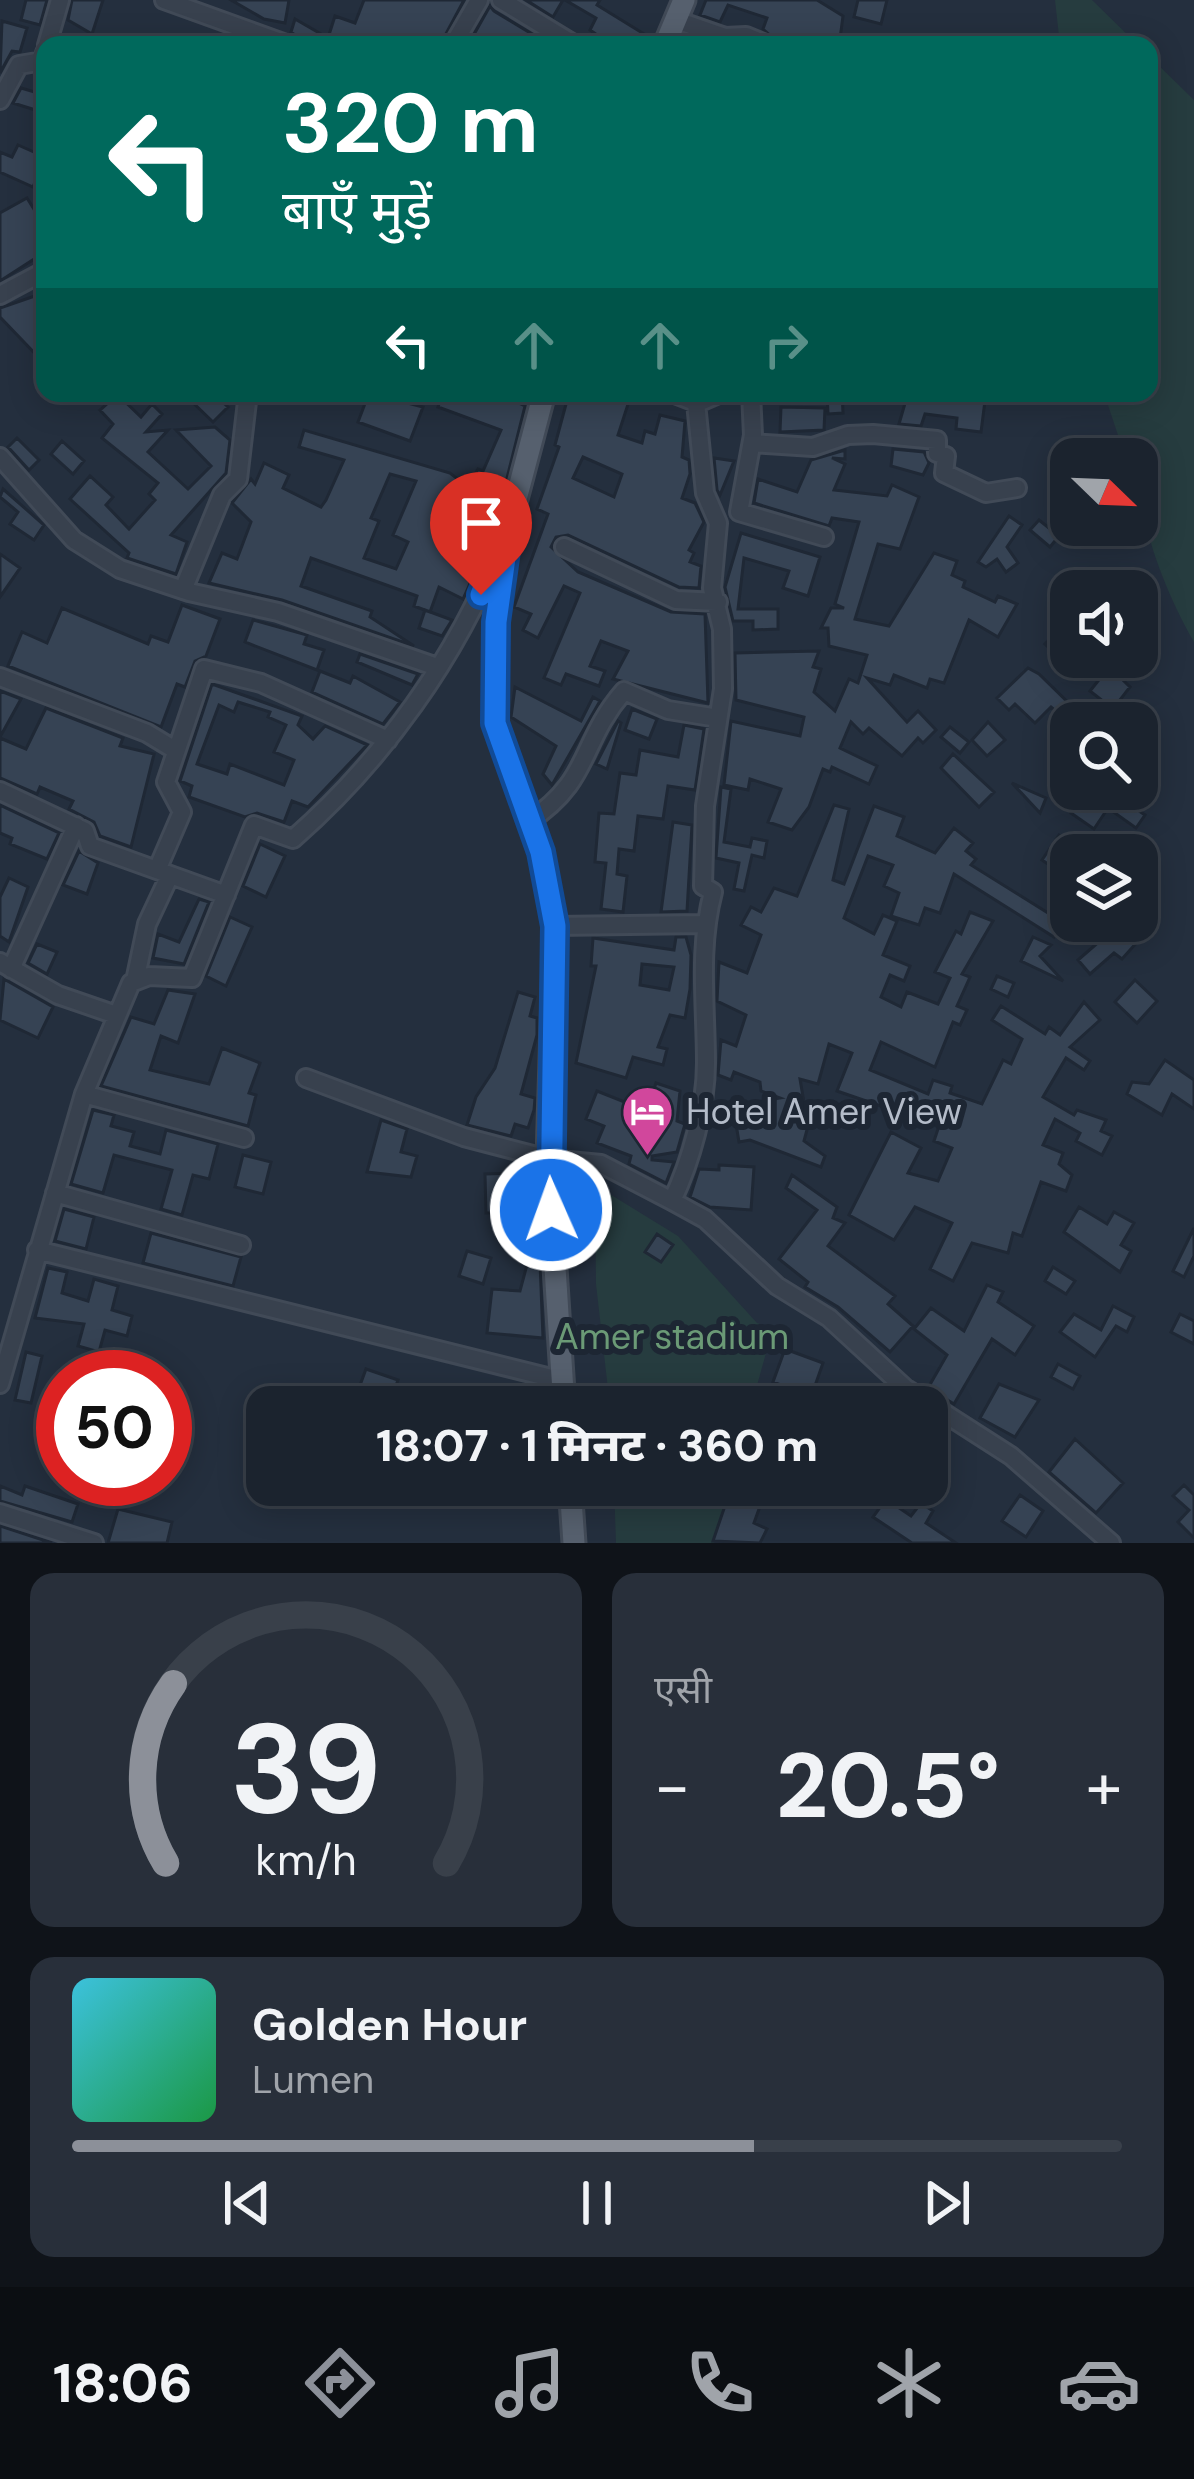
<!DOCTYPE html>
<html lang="hi">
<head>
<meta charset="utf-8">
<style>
  :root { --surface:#1b232e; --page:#282f3a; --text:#f1f3f6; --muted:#a0a4aa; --line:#39404a; --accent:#8c9099 }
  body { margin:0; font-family:"DM Sans","Noto Sans Devanagari",sans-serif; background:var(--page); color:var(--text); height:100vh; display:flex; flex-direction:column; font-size:45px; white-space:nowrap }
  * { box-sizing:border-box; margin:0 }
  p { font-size:39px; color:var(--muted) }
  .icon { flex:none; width:66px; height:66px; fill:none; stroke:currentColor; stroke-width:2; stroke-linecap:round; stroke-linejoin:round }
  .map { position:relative; height:1543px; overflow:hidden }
  .details { display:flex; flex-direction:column; gap:30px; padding:30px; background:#0f1319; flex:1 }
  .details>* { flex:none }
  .banner { position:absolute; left:36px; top:36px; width:1122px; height:366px; border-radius:24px; box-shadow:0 6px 30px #0003,0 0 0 3px var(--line); background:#00695c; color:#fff; overflow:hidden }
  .needle { width:78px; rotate:113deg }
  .controls { position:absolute; left:1050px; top:438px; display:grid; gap:24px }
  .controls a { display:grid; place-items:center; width:108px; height:108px; border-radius:24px; background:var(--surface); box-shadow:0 6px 30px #0003,0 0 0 3px var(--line); font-size:60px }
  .speed { position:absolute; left:36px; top:1350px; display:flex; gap:24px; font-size:60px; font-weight:700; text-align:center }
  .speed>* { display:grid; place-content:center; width:156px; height:156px; border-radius:50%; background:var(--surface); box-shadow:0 6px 30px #0003,0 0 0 3px var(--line); line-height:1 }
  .speed .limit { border:18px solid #d22; background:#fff; color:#111 }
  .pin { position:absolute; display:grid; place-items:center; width:102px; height:102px; color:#fff; margin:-123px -51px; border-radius:50% 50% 50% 0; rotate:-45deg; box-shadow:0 0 12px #0007 }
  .pin .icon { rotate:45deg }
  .me { position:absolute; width:132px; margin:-66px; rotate:358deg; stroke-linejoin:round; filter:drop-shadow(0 0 9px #0008) }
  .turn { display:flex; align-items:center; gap:42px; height:252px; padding:0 48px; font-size:54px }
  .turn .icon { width:156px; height:156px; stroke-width:2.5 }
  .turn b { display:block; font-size:84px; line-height:102px }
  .lanes { display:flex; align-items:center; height:114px; padding:0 48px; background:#0003; justify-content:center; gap:60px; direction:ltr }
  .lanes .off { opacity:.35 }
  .big { font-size:90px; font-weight:800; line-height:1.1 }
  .details .card { flex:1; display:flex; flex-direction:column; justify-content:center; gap:18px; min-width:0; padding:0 42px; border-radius:24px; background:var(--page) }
  .details .dial { align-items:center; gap:0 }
  .dial svg { height:312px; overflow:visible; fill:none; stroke:var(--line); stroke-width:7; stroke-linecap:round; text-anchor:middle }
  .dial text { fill:var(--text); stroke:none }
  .song { display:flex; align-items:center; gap:36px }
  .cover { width:144px; height:144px; border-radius:18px; background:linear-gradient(135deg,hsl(190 70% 55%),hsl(140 70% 35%)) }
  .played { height:12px; border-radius:6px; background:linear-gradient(90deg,var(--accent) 65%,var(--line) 65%) }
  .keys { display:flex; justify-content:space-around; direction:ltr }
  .heat { display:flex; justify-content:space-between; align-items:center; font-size:66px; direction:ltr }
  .details .tiles { flex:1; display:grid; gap:30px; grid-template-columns:1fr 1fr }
  .card:last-child { grid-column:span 2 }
  .trip { position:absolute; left:246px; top:1386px; width:702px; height:120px; border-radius:24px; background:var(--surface); box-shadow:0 6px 30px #0003,0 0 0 3px var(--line); font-weight:800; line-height:120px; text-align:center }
  .tabs { display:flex; height:192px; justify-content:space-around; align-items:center; background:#0b0e12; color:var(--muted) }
  .tabs .icon { width:84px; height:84px }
  .tabs .on { color:var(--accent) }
  .tabs b { font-size:54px; color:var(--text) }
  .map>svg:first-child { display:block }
  .green { fill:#263c3f }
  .building { fill:#364354; stroke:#1f2835; stroke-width:3; fill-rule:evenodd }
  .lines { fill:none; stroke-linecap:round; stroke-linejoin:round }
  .minor-casing { stroke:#414a57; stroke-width:22 }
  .major-casing { stroke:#414a57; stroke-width:27 }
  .minor { stroke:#38414e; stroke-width:16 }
  .major { stroke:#56606e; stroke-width:21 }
  .route-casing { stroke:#114b97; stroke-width:30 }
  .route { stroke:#1a73e8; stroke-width:21 }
  .labels { text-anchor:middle; stroke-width:12; stroke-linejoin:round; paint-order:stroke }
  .poi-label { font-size:36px; fill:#b4bcc9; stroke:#1d2633; text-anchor:start }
  .park-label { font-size:36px; fill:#6b9a76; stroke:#1d2633 }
</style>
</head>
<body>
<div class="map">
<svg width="1194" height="1543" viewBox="0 0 1194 1543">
  <rect width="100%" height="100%" fill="#242f3e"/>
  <!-- green -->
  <path class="green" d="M1055,0H1092L1138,45H1060Z
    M1149,56L1194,100V642C1164,590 1137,519 1137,459H1126L1104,393H1149Z
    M595,1185L678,1236L757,1323L773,1328L751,1407H610L596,1284Z
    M614,1485H730L714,1543H616Z"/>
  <!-- building -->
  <path class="building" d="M26,0H47L40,25L21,20Z
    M72,0H103L92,34L68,20Z
    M231,0H289L285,23L264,19Z
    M364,0H464L440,45H308L291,32L295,19L328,38L335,16L355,23Z
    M526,0H563L553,17Z
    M565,0H600L597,5L644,34L637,45H595L600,37L590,30L596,18Z
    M706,0H817L843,16L840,39L829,45L790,40L781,45L763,29L767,18L728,5L720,22L700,15Z
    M858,0H887L881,24L854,17Z
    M490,6L494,11L550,45H468Z
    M2,21L27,28L20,52L12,51L0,73Z
    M21,88L45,95V113L13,103Z
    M18,145L45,157L33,187L0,172V152L12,157Z
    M27,198L45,227V252L0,281V213Z
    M45,285V364L0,317V308L35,296Z
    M98,393H116L141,417L152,404L162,414L146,432L168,430L148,452L188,489L211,466L176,430L215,427L230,440L226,473L171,535L187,542L176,574L127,558L129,553L70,499L90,476L113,497L106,505L129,529L155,500L149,494L158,483L102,438L113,424L100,410L108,403Z
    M183,393H213L228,407L213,422Z
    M369,393L423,407L410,441L358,422Z
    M443,393H514L512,400L525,406L494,530L463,599L439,587L430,612L414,606L417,596L311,558L301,586L372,611L370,617L414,646L282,600L209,583L222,553L237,559L251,522L232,503L251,479L255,484L264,463L289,475L283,488L321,507L326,500L344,460L299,447L304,430L450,473L468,487L478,469L483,471L501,430L438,407ZM390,474L416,481L393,535L408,542L396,569L364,558L379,521L371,518Z
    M569,393L631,395L618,435L642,443L645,431L655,434L660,415L685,421L682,457L689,460L690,474L682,498L695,503L704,522L689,550L694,553L690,562L701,566L699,588L679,587L568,535L556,537L551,547L578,572L671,612L705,614L708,703L613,679L628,651L601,641L590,666L605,671L599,686L566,674L561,685L544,678L580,593L564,586L538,638L523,630L531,614L514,607L548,514L537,509L559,447L555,445ZM583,457L622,474L614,497L573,478Z
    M827,393H842L843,413L828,414Z
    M908,393H986L981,432L956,429L957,418L925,414L921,426L899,424Z
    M781,407L825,408L824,430L780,432Z
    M17,438L39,460L29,470L8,447Z
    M62,441L84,461L73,474L51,454Z
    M893,449L924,452L929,463L923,475L891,466Z
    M845,450V459L832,458L845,464L834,490L887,496L892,485L919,497L900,549L878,544L855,619L889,626L934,553L957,561L952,575L965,581L963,587L995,602L998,596L1017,604L998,637L969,620L944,683L930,679L927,688L894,675L890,685L867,678L907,722L918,711L936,730L923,743L918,738L902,756L869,728L863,734L851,722L840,748L877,766L869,784L832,767L830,772L823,769L809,807L792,830L768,822L781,789L750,779L748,790L724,785L731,721L800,736L804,717L736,700L735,653L819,651L813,667L821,669L814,692L835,711L849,679L858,683L867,655L829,646L828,628H821L831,608H844L835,604L859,522L832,518L829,526L754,503L758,479L797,492L811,460Z
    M714,458L734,461L720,495L717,490Z
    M3,489L44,525L34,540L10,524L18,512L0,497Z
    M1009,516L1022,525L1007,547L1018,563L1006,572L997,559L986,567L978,562Z
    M1039,520L1059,536L1050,547L1030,530Z
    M741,533L820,557L808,596L783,588L789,571L744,558L738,609H778V629L753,630V621H733L725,587Z
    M0,554L20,568L0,597Z
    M182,605L220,619L206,656L195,661L185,687L177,684L161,727L8,666L22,632L47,643L62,608L148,644L151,636L168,642Z
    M425,610L452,620L442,636L419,628Z
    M253,620L307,635L304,644L324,650L317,670L245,642Z
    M1055,634L1071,649L1064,662L1045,644Z
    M360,654L418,674L412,685L357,662Z
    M1114,661L1129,672L1123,680L1130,687L1113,709L1090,691Z
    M1028,668L1039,674L1089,723H1071L1051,707L1035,723L1015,704L1009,710L997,698Z
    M320,671L350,683L353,676L400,702L383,724L312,692Z
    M212,684L302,716L298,725L313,739L325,726L367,745L308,807L292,801L284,822L257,813L245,817L189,797L192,786L180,781ZM238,702L270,712L268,717L286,725L274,752L294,760L284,785L230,764L227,774L197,764L219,705L234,712Z
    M515,687L581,721L593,697L600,701L552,785L543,774L556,746L511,717Z
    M0,691L21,699L0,737Z
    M46,708L123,738L120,746L154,754L131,847L100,836L94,822L69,809L73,801L40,787L37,794L0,778V738L26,749Z
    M632,709L657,719L649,739L625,730Z
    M618,721L621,723L607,769L596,764Z
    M988,722L1005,740L987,756L972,740Z
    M684,725L704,729L695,790L668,786L663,819L638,816L634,851L619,849L617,874L627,876L623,912L601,909L606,863L595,862L599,813L614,814L620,773L636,775L640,750L678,757Z
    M950,727L969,742L960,753L941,737Z
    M953,754L994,792L979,807L941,768Z
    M1012,783L1046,798L1040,813Z
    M721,787L731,789L724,842L750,847L752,838L767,841L764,858L752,855L744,891L734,889L739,863L716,858Z
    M1087,789H1121L1117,796L1145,815L1136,828L1108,808L1094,829L1071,813Z
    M0,805L59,833L47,859L10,844L12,838L0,833Z
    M834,805L849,809L833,880L844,884L874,806L904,817L897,836L935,853L954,828L973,843L966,851L976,859L971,865L1056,918L1053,923L1059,927L1054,937L954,874L940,913L925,908L919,925L891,916L899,893L884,886L893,865L868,856L844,918L874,934L883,915L897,921L883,955L910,966L904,981L890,975L881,997L901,1007L907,992L938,1004L950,978L935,972L956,931L961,934L970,912L993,921L962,974L970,977L957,1006L967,1010L960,1025L953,1022L935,1067L881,1042L870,1070L928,1094L933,1080L952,1086L950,1093L982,1104L1003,1060L1011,1064L1022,1039L992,1020L1001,1006L1045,1034L1049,1027L1060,1035L1084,1002L1100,1020L1070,1047L1090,1061L1084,1070L1066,1058L1043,1097L1074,1115L1077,1110L1106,1120L1101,1131L1112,1136L1102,1155L1076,1141L1080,1133L1055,1119L1043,1145L1063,1153L1059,1164L1072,1175L1066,1191L1041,1182L1022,1236L1013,1233L1008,1253L972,1243L953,1281L930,1269L952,1223L915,1207L894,1240L849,1215L891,1132L921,1148L908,1173L938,1181L952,1148L934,1141L939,1126L837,1091L852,1053L829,1044L818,1084L800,1079L808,1126L804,1141L825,1156L821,1167L750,1140L739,1142L733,1106L780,1098L761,1091L760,1082L734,1072L731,1080L718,1075L721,1040L736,1046L746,1015L717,1001L719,962L747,973L761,935L741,925L751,907L761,912L774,888L797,896Z
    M673,822L692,825L687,911L661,912Z
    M1059,835L1072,843L1054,868L1042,860Z
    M260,844L285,856L266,897L243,886Z
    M79,851L98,863L87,894L63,885Z
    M9,878L28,887L9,942L0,936V897Z
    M199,899L209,902L184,964L153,958L158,934L179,942Z
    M230,917L252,927L226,986L206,976Z
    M1096,921H1116L1139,940L1122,959L1114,953L1090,974L1078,960L1101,940L1091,927Z
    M676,937H686L691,955L690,989L685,1018L670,1015L658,1047L667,1049L663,1065L633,1057L626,1078L576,1063L596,966H591L593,938L674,950ZM642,964L674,967L669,990L640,985Z
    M1033,937L1051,945L1040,956L1063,981L1021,961Z
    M37,944L57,952L47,974L28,963Z
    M997,976L1014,983L1008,997L991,989Z
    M4,979L53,1007L38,1038L0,1020Z
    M1135,980L1157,1001L1137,1023L1115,1002Z
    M168,990L195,994L178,1043L161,1036L150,1070L209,1084L222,1048L260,1063L249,1093L256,1095L248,1126L101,1086L131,1017L154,1024Z
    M518,992L535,997L530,1016L537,1018V1035L521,1094L535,1098L534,1110L528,1128L515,1124L511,1136L467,1125L476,1097L495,1068Z
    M1165,1060L1194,1080V1109L1172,1094L1162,1115L1127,1094L1132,1082L1149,1084Z
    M656,1083L680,1091L677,1121L685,1124L677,1152L652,1156V1160L674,1162L666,1183L629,1164L631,1156L597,1143L604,1126L586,1119L597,1091L647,1111Z
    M93,1110L114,1115L111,1126L134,1132L130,1146L160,1154L166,1130L218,1144L209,1179L193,1175L182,1215L161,1209L172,1170L114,1155L103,1193L71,1184Z
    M381,1120L407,1129L401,1152L417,1156L411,1177L367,1172Z
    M243,1155L271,1162L263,1194L235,1187Z
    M719,1165L754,1167L751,1210L710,1207L690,1197L699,1169L719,1170Z
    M524,1173L525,1212L486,1213L485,1174Z
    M792,1175L837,1207L833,1218L845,1223L828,1246L895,1296L888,1304L913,1326L890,1352L838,1307L805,1287L808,1282L779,1259L817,1210L786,1188Z
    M1079,1207L1107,1224L1114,1212L1134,1223L1121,1245L1131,1251L1120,1272L1064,1232Z
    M64,1209L94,1217L86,1249L55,1241Z
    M1194,1228V1256L1184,1277L1173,1271Z
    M151,1233L241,1257L233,1286L143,1263Z
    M657,1234L673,1245L661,1262L645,1252Z
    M467,1251L491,1258L483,1284L459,1276Z
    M528,1261L540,1262L543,1338L487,1333L492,1289L520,1291Z
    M1053,1267L1075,1281L1066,1294L1045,1281Z
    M48,1268L67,1272L62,1293L88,1301L94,1279L118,1286L112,1310L132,1316L127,1336L105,1330L99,1352L78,1346L84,1324L35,1318Z
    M987,1285L1003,1292L998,1302L1034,1326L1015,1355L992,1339L954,1404L928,1388L947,1355L914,1329L931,1308L964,1331Z
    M1113,1306L1134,1317L1127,1332L1116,1326L1095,1357L1060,1332L1074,1314L1101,1330Z
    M1180,1314L1194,1321V1344L1171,1332Z
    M785,1349L823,1363L811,1397L773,1382Z
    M26,1352L42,1356L31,1403L15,1400Z
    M1058,1364L1080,1376L1073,1389L1051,1377Z
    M366,1369L398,1380L390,1402L381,1398L382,1407H352Z
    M999,1384L1039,1400L1015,1437L980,1418Z
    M267,1432V1477L249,1441Z
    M1075,1439L1123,1483L1096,1513L1049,1472Z
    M732,1485L764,1495L754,1523L767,1529L760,1543L713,1541Z
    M1184,1485L1194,1495V1538L1178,1522L1189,1510L1173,1496Z
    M0,1486L22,1495L25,1486L78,1504L72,1522L0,1501Z
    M1020,1495L1043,1511L1026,1537L1002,1521Z
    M886,1499L911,1516L921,1503L933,1511L926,1523L956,1543H912L873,1517Z
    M118,1509L172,1522L167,1543H108Z
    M0,1526L52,1543H0Z"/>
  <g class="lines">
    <defs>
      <path id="minor" d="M164,0L289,45
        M501,0L575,45
        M676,20L725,37L723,45
        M725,37L746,36L768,45
        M47,45L60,0
        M453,45L479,0
        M0,100L19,65L43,61L45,53
        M0,295L45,271
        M672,393L698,403L721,393
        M751,393L753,435L739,512L824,537
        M752,443L813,447L848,435L873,434L937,440V453L946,456L944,473L986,493L1017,488
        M0,457L74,540L120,569L189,592L278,612L437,667
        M564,547L676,600L718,602
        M183,590L222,495L238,479L248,393
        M0,677L147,733L175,750
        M0,791L85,831L90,846L226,895
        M528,822C592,780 579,743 624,691L668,710L718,718
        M157,870L182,812L166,782L204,669L261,683L388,740
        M555,926L704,924
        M0,962L58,995L116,1015
        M11,969L76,826
        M135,981L147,924L170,875
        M306,1078L464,1137L548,1159L601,1164L672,1201L705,1219L777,1286L829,1318L905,1388L1011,1456L1111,1543
        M84,1094L244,1138
        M55,1193L241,1245
        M672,1201C691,1161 706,1107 706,1063C706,1005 698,949 713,892L703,886L705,806L723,689L722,629L712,588L718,523L705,493L695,393
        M37,1250L563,1381
        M0,1384L84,1094L131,983L149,976L192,978L254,825L293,839C383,760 457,657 501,545
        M0,1513L94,1543"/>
      <path id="major" d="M665,45L684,0
        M544,393L510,522L496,622L495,723L541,852L555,926L548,1159L564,1407
        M570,1485L574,1543"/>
    </defs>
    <!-- minor casing -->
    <use href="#minor" class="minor-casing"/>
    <!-- major casing -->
    <use href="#major" class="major-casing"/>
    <!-- minor -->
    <use href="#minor" class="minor"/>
    <!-- major -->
    <use href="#major" class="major"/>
  </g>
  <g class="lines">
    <defs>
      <path id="route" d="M481,595L510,522L496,622L495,723L541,852L555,926L551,1210"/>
    </defs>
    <!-- route casing -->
    <use href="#route" class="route-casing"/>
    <!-- route -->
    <use href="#route" class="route"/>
  </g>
  <!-- icons -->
  <defs>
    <symbol id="hotel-pin" viewBox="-11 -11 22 30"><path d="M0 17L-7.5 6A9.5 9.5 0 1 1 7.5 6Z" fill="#d1479c" stroke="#1d2633"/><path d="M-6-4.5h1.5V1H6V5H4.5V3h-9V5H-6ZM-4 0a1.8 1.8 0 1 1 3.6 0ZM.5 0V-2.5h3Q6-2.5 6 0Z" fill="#fff"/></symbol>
  </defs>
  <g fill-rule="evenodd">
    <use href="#hotel-pin" x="618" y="1082" width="59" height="81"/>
  </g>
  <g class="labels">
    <!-- poi labels -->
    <g class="poi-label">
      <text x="686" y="1124">Hotel Amer View</text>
    </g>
    <!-- park labels -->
    <g class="park-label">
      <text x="672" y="1349">Amer stadium</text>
    </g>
  </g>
</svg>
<div class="controls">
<a><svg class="needle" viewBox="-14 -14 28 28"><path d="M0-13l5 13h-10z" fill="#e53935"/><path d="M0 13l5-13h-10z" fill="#a0a4aa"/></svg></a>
<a><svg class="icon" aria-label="sound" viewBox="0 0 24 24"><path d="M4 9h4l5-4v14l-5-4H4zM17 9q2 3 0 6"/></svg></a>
<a><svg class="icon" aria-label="search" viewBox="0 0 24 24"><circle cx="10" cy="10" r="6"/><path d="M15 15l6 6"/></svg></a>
<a><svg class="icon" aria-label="layers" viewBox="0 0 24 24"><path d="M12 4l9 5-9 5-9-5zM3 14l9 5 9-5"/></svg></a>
</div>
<div class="speed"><div class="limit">50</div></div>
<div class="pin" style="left:481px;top:595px;background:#d93025"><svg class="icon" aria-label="arrive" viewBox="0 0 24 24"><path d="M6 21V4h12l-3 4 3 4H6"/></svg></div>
<svg class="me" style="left:551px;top:1210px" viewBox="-20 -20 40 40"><circle r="17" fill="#1a73e8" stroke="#fff" stroke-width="3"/><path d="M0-11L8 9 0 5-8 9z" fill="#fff"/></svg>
<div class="trip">18:07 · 1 मिनट · 360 m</div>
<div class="banner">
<div class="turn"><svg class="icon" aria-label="left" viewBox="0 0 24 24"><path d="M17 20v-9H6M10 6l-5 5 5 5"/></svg><div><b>320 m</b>बाएँ मुड़ें</div></div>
<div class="lanes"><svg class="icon" aria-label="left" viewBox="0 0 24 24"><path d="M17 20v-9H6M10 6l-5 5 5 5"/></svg><svg class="icon off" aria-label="ahead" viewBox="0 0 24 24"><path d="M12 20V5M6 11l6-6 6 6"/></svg><svg class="icon off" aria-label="ahead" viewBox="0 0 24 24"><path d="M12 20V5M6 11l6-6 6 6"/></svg><svg class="icon off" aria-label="right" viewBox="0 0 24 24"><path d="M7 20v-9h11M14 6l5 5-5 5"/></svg></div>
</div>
</div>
<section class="details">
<div class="tiles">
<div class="card dial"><svg viewBox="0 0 100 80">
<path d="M14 69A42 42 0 1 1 86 69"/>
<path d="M14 69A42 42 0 0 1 16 23" stroke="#8c9099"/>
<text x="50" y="56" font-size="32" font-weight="700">39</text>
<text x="50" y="72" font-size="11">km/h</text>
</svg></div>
<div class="card"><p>एसी</p>
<div class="heat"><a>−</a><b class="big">20.5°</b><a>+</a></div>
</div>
<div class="card">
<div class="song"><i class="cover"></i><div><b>Golden Hour</b><p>Lumen</p></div></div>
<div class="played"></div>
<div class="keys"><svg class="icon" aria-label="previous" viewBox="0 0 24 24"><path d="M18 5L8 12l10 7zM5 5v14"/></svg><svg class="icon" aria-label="pause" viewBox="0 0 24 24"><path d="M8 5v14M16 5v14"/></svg><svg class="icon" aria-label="next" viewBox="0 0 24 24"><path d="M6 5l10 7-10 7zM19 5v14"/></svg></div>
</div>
</div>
</section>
<nav class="tabs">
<b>18:06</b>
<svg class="icon on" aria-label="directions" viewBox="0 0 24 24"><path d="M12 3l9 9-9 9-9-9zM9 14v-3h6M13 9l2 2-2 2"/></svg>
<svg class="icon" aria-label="music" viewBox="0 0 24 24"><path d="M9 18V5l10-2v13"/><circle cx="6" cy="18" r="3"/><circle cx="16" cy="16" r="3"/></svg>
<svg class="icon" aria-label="phone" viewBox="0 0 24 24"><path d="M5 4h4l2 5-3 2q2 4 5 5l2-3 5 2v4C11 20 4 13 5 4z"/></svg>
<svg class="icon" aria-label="climate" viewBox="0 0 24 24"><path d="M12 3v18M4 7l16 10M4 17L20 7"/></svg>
<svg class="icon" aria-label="car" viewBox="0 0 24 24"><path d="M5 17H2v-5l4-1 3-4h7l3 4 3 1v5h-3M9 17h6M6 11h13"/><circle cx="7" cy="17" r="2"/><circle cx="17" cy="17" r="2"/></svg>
</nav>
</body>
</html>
